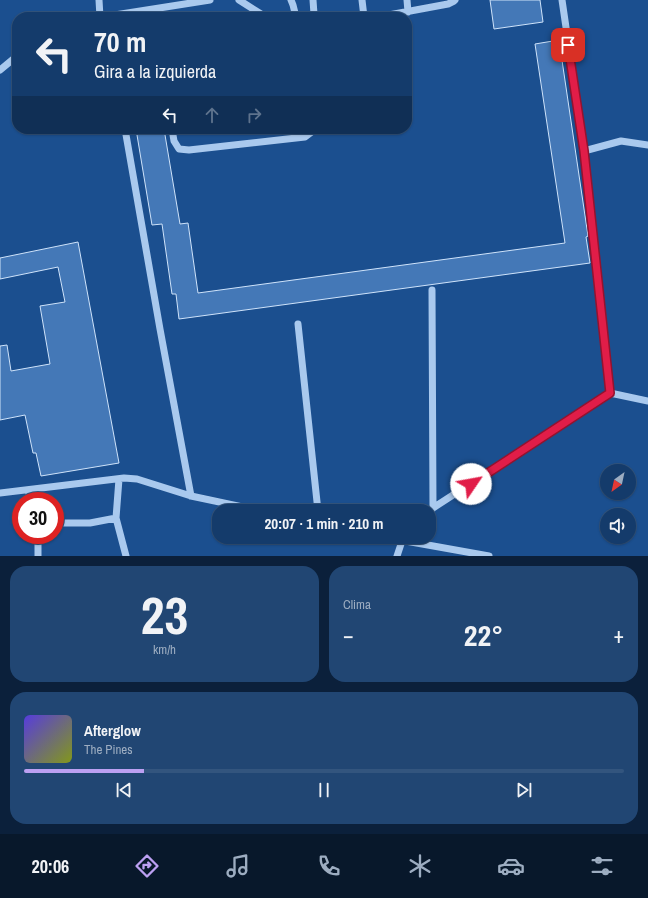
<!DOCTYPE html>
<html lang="es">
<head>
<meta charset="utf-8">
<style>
  :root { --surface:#143b6b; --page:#214673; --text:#f1f3f6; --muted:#9dadc1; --line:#33557e; --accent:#bca0f2 }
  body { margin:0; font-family:"Archivo Narrow",sans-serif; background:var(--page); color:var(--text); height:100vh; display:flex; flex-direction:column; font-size:15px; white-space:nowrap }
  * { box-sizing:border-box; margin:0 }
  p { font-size:13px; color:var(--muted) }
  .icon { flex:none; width:22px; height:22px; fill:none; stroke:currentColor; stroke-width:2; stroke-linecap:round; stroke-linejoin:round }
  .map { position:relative; height:556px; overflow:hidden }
  .sheet { display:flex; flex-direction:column; gap:10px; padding:10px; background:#0b203b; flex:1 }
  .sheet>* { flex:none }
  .banner { position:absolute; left:12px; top:12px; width:400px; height:122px; border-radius:16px; box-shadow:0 1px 3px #0004,0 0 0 1px var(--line); background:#143b6b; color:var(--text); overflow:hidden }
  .needle { width:26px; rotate:213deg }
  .fabs { position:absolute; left:600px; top:464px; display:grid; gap:8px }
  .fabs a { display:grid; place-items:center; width:36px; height:36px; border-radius:50%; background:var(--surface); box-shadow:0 1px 3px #0004,0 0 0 1px var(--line); font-size:20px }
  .speed { position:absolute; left:12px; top:492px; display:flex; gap:8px; font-size:20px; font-weight:700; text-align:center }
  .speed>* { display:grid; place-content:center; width:52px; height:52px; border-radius:50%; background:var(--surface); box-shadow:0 1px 3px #0004,0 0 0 1px var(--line); line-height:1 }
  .speed .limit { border:6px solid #d22; background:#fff; color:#111 }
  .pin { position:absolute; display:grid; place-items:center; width:34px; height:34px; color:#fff; margin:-17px; border-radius:8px; box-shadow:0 2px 6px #0006 }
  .me { position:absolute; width:44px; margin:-22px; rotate:57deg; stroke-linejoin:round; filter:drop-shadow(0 0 3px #0008) }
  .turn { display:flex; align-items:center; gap:14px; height:84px; padding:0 16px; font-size:18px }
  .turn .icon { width:52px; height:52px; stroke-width:2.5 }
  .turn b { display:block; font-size:28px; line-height:34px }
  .lanes { display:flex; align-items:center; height:38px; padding:0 16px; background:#0003; justify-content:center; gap:20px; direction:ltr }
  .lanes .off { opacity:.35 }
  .big { font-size:30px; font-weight:700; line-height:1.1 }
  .sheet .card { flex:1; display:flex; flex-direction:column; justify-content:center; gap:6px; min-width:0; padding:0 14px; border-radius:16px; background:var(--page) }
  .sheet .dial { align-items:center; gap:0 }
  .dial b { font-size:52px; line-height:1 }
  .song { display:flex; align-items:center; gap:12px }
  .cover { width:48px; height:48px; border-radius:6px; background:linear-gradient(135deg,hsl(250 70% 55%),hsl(70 70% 35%)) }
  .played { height:4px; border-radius:2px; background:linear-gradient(90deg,var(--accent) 20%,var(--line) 20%) }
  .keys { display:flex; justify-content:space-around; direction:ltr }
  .heat { display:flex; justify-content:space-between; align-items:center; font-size:22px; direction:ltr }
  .sheet .tiles { flex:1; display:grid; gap:10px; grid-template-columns:1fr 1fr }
  .card:last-child { grid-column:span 2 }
  .trip { position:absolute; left:212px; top:504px; width:224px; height:40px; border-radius:16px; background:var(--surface); box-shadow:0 1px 3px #0004,0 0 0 1px var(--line); font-weight:700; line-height:40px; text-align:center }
  .tab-bar { display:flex; height:64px; justify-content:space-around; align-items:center; background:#08182b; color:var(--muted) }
  .tab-bar .icon { width:28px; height:28px }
  .tab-bar .selected { color:var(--accent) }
  .tab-bar b { font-size:18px; color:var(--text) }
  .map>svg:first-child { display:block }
  .building { fill:#4478b7; stroke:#cfe3fa }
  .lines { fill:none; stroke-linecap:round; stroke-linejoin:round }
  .minor { stroke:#a9c9ee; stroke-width:7 }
  .route-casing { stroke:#92132f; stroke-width:10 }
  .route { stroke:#e11d48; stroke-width:7 }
</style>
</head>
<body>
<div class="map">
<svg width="648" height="556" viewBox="0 0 648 556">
  <rect width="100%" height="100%" fill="#1b4f8f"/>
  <!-- building -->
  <path class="building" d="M490,0H540L543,22L494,29Z
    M559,40L588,236L586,237L590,263L179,319L176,294H172L162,224L152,225L136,129H164L180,224L188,223L198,293L565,243L535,44Z
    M78,242L119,463L41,476L36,453H33L25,415L0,420V346L7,345L11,371L50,364L40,306L65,302L58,267L0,279V258Z"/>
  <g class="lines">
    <!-- minor -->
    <path class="minor" d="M99,0L100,17
      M239,0L261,14L262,17
      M291,0L293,5L296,17
      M313,0L314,14L318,17
      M362,0L364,17
      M407,0L408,12
      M562,0L584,151L610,393
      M102,17L210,0
      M378,17L448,4L454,1L455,0
      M0,70L17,56
      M125,129L160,329L191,496
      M172,129L174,141L179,149L189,150L305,137L313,131L314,129
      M584,151L621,141L648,145
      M432,290L433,508
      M298,324L318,511
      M610,393L648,401
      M29,490V501
      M0,493L124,478L137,479L191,496L262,511
      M429,513L433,508L610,393
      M116,518L119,479
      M55,523H90L116,518L126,556
      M383,537L489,556
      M38,556V535
      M397,556L402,541L405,538"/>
  </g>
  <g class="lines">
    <defs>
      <path id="route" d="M471,484L610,393L584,151L568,45"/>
    </defs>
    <!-- route casing -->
    <use href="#route" class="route-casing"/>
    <!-- route -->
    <use href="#route" class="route"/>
  </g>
</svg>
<div class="fabs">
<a><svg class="needle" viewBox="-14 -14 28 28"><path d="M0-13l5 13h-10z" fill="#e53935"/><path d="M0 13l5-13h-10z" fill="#9dadc1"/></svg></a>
<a><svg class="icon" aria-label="sound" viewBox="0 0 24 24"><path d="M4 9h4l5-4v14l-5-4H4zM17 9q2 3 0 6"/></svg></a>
</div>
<div class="speed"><div class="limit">30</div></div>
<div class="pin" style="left:568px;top:45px;background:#d93025"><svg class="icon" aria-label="arrive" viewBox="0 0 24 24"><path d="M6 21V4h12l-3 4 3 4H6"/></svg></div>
<svg class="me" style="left:471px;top:484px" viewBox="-20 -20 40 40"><circle r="19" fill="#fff"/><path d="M0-13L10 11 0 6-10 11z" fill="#e11d48"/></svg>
<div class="trip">20:07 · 1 min · 210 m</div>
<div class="banner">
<div class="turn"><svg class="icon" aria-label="left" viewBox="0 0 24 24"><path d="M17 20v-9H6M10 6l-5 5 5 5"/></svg><div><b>70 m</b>Gira a la izquierda</div></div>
<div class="lanes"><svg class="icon" aria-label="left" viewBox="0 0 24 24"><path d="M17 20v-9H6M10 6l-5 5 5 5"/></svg><svg class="icon off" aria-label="ahead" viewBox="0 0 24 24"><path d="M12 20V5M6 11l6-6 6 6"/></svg><svg class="icon off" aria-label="right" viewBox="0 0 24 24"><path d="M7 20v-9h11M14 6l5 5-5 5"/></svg></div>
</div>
</div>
<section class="sheet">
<div class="tiles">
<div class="card dial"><b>23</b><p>km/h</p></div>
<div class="card"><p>Clima</p>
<div class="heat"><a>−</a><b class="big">22°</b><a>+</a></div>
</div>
<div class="card">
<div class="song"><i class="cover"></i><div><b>Afterglow</b><p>The Pines</p></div></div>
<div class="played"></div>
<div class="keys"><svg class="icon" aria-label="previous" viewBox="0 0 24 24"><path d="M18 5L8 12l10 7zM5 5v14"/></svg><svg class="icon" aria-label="pause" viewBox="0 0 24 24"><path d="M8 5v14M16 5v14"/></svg><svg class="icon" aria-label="next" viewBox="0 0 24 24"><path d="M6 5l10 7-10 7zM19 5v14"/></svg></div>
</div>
</div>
</section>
<nav class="tab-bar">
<b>20:06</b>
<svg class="icon selected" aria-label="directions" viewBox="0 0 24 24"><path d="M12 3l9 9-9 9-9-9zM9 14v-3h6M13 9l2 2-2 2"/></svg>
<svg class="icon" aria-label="music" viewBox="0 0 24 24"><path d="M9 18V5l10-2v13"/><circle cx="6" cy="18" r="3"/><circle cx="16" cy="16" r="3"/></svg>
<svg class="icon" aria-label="phone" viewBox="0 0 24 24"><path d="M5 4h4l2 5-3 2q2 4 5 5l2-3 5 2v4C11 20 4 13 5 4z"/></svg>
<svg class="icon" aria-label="climate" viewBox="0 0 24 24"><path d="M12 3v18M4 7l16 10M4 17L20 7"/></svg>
<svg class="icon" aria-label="car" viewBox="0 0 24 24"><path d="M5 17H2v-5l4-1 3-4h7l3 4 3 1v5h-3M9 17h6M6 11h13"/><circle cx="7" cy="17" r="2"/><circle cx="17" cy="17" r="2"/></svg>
<svg class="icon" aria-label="filters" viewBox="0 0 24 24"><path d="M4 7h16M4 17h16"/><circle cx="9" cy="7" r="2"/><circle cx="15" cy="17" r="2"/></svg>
</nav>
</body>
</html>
